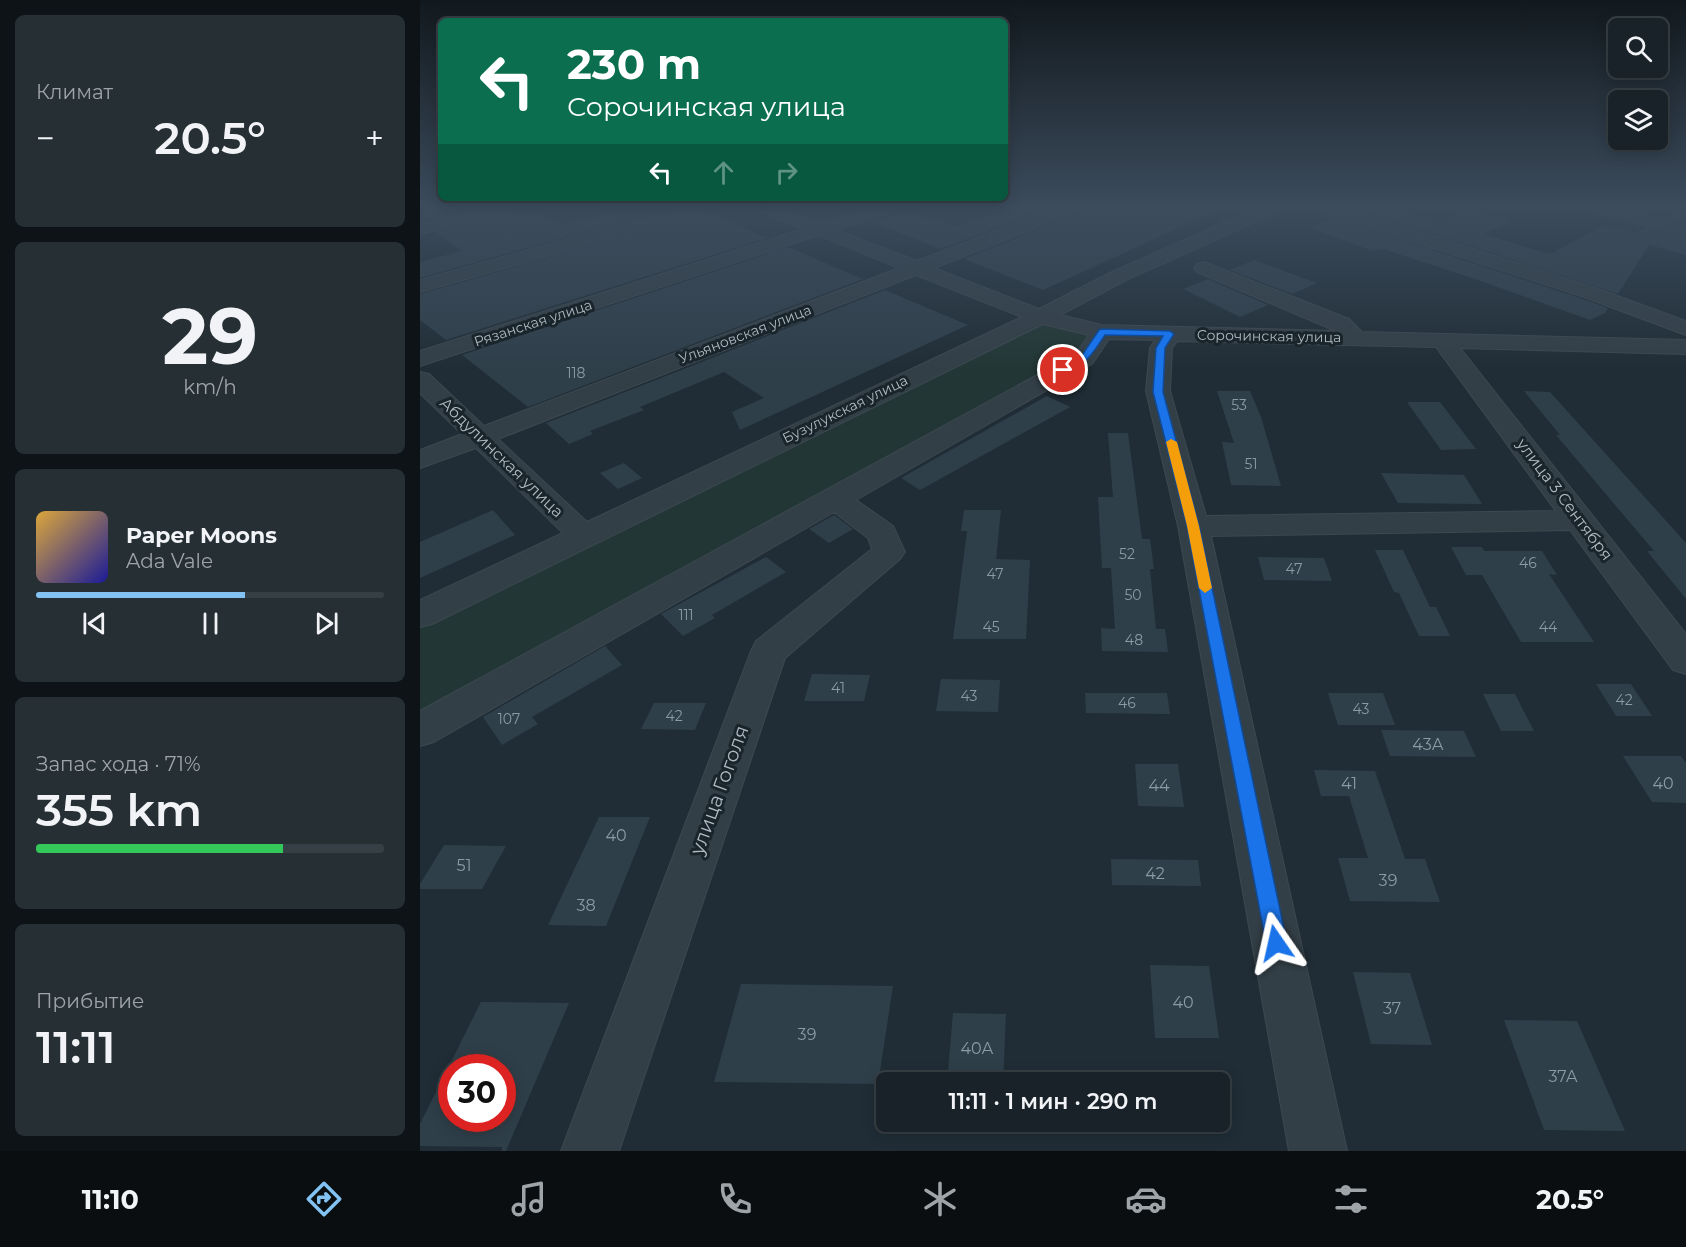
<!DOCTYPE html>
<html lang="ru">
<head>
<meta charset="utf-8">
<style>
  :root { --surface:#182228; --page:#252f34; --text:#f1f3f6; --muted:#9fa4a8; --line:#363f45; --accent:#82c3f4 }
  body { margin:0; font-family:Montserrat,sans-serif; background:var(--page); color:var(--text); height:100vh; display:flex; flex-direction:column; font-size:22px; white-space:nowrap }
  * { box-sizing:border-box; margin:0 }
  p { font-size:20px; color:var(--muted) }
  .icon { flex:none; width:33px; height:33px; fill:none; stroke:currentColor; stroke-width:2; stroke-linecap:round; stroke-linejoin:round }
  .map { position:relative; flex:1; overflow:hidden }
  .drawer { display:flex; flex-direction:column; gap:15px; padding:15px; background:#0d1316; width:420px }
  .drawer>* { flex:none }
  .top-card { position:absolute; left:18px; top:18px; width:570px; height:183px; border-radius:9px; box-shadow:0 3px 15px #0003,0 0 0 2px var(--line); background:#0b6e4f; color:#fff; overflow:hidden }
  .buttons { position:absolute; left:1188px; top:18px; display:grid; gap:12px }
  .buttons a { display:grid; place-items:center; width:60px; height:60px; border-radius:9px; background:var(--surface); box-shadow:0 3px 15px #0003,0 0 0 2px var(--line); font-size:30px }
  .speed { position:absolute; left:18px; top:1054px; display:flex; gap:12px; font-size:30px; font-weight:700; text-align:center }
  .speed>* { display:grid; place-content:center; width:78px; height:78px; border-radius:50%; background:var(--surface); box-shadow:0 3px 15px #0003,0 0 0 2px var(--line); line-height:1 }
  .speed .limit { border:9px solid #d22; background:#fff; color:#111 }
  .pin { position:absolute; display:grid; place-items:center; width:51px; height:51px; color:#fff; margin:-26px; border:3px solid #fff; border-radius:50%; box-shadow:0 2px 6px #0007 }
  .me { position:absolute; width:66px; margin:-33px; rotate:349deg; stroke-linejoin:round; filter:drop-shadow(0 0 4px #0008) }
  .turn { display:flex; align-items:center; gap:21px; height:126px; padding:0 30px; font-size:27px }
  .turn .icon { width:78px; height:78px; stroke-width:2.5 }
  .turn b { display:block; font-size:42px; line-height:51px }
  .lanes { display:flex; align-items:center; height:57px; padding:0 30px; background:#0003; justify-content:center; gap:30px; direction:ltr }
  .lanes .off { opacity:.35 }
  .big { font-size:45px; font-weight:600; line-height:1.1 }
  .drawer .tile { flex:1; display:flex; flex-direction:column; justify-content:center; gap:9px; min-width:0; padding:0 21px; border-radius:9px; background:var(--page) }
  .drawer .dial { align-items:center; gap:0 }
  .dial b { font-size:78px; line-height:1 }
  .song { display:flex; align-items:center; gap:18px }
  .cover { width:72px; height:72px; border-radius:9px; background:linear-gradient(135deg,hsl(40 70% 55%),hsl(240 70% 35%)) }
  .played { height:6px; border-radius:3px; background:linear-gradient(90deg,var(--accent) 60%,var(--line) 60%) }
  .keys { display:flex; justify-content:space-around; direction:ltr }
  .heat { display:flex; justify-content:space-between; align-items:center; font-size:33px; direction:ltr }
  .charge { height:9px; border-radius:4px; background:linear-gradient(90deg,#34c759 71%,var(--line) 0) }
  .trip { position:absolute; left:456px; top:1072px; width:354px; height:60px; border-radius:9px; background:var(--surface); box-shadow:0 3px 15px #0003,0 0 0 2px var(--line); font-weight:600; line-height:60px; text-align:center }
  .menu { display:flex; height:96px; justify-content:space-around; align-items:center; background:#0a0e10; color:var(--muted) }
  .menu .icon { width:42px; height:42px }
  .menu .active { color:var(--accent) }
  .menu b { font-size:27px; color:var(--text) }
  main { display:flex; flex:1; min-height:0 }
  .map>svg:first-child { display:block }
  .green { fill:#223735 }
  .building { fill:#2f3f4a; fill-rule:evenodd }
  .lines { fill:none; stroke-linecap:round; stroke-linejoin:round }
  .minor-casing { stroke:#3d4850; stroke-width:2 }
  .minor { fill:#333f47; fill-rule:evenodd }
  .route { fill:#1a73e8; stroke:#114b97; stroke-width:1.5 }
  .slow { fill:#f59e0b }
  .labels { text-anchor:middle; stroke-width:6; stroke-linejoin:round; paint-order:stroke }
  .far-street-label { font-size:14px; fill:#aebac3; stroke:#19242b }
  .number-label { font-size:14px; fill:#8d9aa4 }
  .street-label { font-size:16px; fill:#aebac3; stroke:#19242b }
  .near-number-label { font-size:16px; fill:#8d9aa4 }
  .near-street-label { font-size:20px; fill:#aebac3; stroke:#19242b }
</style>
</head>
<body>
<main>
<section class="drawer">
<div class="tile"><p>Климат</p>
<div class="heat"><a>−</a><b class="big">20.5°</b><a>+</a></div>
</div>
<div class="tile dial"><b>29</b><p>km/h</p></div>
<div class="tile">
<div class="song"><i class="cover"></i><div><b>Paper Moons</b><p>Ada Vale</p></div></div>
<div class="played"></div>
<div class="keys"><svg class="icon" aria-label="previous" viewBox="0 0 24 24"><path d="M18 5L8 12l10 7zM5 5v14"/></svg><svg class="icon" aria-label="pause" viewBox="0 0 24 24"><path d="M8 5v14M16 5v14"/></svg><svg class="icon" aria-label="next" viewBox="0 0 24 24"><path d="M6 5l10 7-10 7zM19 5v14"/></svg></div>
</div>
<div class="tile"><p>Запас хода · 71%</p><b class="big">355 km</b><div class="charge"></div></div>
<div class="tile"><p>Прибытие</p><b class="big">11:11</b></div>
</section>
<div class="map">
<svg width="1266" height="1151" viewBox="0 0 1266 1151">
  <rect width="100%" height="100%" fill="#202d36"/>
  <!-- green -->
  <path class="green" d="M615,324L662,330L669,334L663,351L0,719V628Z"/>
  <!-- building -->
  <path class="building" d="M23,208H52L0,221V214Z
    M108,208L141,225L208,208H228L236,212L0,278V262L42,251L16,232Z
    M589,208H628L521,249L451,222L488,210L536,227Z
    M661,208H802L623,290L544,259L658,214Z
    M945,208H970L1019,222L1044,210L1091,222L1063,234L1130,254L1185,225L1216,233L1225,228L1266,238V255L1229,245L1198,294L940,210Z
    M1263,208H1266V224L1244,218Z
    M289,212L347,238L26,340L0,320V294Z
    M915,218L1163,299L1188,308L1185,313L1170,320L1058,280L960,248L953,251L888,227Z
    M368,247L443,279L108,407L42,355Z
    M834,260L897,283L872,294L810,270Z
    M788,279L848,305L820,317L763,289Z
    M465,290L548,325L320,430L312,412L344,398L304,372L220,407L224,410L170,431L173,434L149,444L126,423Z
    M797,391H830L841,417L861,486L811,485L802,442L814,443Z
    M1104,391L1130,392L1266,543V599L1227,551H1234L1136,435H1140Z
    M627,396L650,407L500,490L481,478Z
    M987,402H1020L1056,449L1021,450Z
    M688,433H708L722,539H730L734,569H730L736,629H745L748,652L682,651L681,628L695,629L691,568H682L678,497H693Z
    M204,463L222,478L198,489L180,473Z
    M961,473L1044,475L1062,504L978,503Z
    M73,510L95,535L0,578V542Z
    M544,510H581L576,559L610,560L606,639H533L547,531H541Z
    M414,515L433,529L409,543L389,529Z
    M1031,547H1062L1064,551H1122L1137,575L1129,574L1174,642H1101L1062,575H1046Z
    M955,550H983L1010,607H1016L1030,636H999L979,593L974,592Z
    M346,557L366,572L292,615L295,618L263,636L241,614Z
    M838,557L904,558L912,581L844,580Z
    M185,646L202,665L112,717L118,724L82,745L63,717Z
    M392,674L450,675L444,701H384Z
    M521,679L580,680L578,712L516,711Z
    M1176,684H1211L1232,716H1196Z
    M665,693H747L750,714L666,713Z
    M908,693H963L975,725H918Z
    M1063,694H1095L1114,731H1081Z
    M234,703H286L275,730L221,729Z
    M961,730L1044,731L1056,757L970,756Z
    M1203,756H1261L1266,763V803L1232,802Z
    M715,764H758L764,807L718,806Z
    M894,770L955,771L985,859H1005L1020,902L930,901L918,858H948L929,796H901Z
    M179,817H230L186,926L128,925Z
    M24,845L86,846L62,889H0V884Z
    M691,859L778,860L781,886L692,885Z
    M730,965L789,966L799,1038H735Z
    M933,972L990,973L1012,1045L951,1044Z
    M321,984L473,986L458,1084L294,1082Z
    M61,1002L149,1003L86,1151H82V1147L0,1146V1124ZM32,1068H82V1119H32Z
    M533,1013L586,1014L583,1083H527Z
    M1084,1020L1157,1021L1205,1131L1124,1130Z"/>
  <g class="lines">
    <defs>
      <path id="minor" d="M62,208H92L90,212L0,234V224Z
        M259,208H287L285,212L0,292V280Z
        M338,208H362L400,223L447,208H473L471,212L416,230L497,261L635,208H659L657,212L514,268L619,309L692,272L837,208H860L858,212L706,280L640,315L682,325L916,331L777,272L774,268L777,264L784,262L929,319L942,332L1266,340V354L1040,348L1266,634V674L1253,670L1150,530L791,536L927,1151H869L758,526L726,391L730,348L735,340L689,339L672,364L436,500L473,526L485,552L480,559L365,658L199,1151H141L331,651L336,641L452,549L448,538L414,512L14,742L0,746V711L656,354L669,335L623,324L12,624L0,627V600L143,533L56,448L0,468V450L42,434L0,393V372L9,374L64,426L479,268L399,235L0,366V351L383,229L340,212ZM496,275L602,317L167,522L78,439ZM757,341L1016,347L1136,511L786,516L750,391L752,348Z
        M900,208H926L1178,289L1266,321V335L1164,297L902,212Z
        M1167,208H1196L1266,226V236L1169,212Z"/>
    </defs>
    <!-- minor casing -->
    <use href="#minor" class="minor-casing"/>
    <!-- minor -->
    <use href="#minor" class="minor"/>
  </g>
  <!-- sky -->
  <linearGradient id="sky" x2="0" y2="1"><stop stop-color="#12191e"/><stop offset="0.56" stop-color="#3c4c5d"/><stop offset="1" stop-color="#3c4c5d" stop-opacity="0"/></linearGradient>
  <rect width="1266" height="369" fill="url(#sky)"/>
  <!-- route -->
  <path class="route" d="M682,329L750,331L754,334L745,348L743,392L779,526L867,943L864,950L856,953L849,950L846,943L767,526L733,392L736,348L743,336L685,335C675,350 661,374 640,372V368L661,357L679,330Z"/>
  <!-- slow -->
  <path class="slow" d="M751,439L757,442L779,526L792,588L785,593L779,588L767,526L746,442Z"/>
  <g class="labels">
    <!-- far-street labels -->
    <g class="far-street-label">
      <text transform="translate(113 323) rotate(-18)" y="5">Рязанская улица</text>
      <text transform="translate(325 334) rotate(-21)" y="5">Ульяновская улица</text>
      <text transform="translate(849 336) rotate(1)" y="5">Сорочинская улица</text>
      <text transform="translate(425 409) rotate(-26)" y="5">Бузулукская улица</text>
    </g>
    <!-- number labels -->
    <g class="number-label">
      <text x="156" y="378">118</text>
      <text x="819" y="410">53</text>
      <text x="831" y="469">51</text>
      <text x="707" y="559">52</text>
      <text x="1108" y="568">46</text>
      <text x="874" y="574">47</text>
      <text x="575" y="579">47</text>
      <text x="713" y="600">50</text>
      <text x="266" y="620">111</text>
      <text x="571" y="632">45</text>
      <text x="1128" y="632">44</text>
      <text x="714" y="645">48</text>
      <text x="418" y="693">41</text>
      <text x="549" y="701">43</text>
      <text x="1204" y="705">42</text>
      <text x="707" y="708">46</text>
      <text x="941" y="714">43</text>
      <text x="254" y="721">42</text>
      <text x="89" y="724">107</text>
    </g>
    <!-- street labels -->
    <g class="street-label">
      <text transform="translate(82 457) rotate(44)" y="6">Абдулинская улица</text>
      <text transform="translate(1145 499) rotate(53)" y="6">улица 3 Сентября</text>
    </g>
    <!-- near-number labels -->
    <g class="near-number-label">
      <text x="1008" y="750">43А</text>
      <text x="929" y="789">41</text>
      <text x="1243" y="789">40</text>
      <text x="739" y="791">44</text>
      <text x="196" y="841">40</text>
      <text x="44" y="871">51</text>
      <text x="735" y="879">42</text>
      <text x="968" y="886">39</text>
      <text x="166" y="911">38</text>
      <text x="763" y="1008">40</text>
      <text x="972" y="1014">37</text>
      <text x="387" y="1040">39</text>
      <text x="557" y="1054">40А</text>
      <text x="1143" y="1082">37А</text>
    </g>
    <!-- near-street labels -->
    <g class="near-street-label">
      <text transform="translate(299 790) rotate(-70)" y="7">улица Гоголя</text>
    </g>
  </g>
</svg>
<div class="buttons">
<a><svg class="icon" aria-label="search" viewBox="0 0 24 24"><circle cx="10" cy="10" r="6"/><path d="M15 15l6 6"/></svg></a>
<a><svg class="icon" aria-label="layers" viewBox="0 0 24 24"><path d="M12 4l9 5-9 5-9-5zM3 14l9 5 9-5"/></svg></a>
</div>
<div class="speed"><div class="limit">30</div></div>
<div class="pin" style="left:643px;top:370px;background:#d93025"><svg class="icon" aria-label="arrive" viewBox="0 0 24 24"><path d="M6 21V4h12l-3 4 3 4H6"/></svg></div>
<svg class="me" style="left:856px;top:943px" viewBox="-20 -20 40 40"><path d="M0-17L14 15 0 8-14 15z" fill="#1a73e8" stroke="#fff" stroke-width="4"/></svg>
<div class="trip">11:11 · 1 мин · 290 m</div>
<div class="top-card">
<div class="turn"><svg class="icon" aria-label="left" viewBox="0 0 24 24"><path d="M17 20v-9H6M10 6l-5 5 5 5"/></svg><div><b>230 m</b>Сорочинская улица</div></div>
<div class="lanes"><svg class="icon" aria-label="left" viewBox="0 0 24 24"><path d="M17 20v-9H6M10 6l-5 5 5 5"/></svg><svg class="icon off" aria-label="ahead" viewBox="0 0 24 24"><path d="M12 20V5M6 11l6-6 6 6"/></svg><svg class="icon off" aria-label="right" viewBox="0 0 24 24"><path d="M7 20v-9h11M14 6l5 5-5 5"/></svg></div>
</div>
</div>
</main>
<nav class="menu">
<b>11:10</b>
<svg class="icon active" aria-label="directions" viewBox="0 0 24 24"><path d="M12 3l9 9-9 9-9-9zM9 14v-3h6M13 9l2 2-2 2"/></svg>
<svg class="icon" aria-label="music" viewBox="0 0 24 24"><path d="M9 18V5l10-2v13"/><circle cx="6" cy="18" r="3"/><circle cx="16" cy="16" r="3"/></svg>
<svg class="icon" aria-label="phone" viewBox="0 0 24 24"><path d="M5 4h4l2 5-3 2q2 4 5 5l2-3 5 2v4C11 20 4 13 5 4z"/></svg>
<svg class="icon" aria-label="climate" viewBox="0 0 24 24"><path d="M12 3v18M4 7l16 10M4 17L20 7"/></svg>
<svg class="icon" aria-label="car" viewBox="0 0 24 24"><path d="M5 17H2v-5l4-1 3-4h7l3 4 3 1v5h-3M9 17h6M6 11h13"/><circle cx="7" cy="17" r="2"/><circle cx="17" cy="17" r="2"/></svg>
<svg class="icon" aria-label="filters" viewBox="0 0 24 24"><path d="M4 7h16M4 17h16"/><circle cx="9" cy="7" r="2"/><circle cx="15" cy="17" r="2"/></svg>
<b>20.5°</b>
</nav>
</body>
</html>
